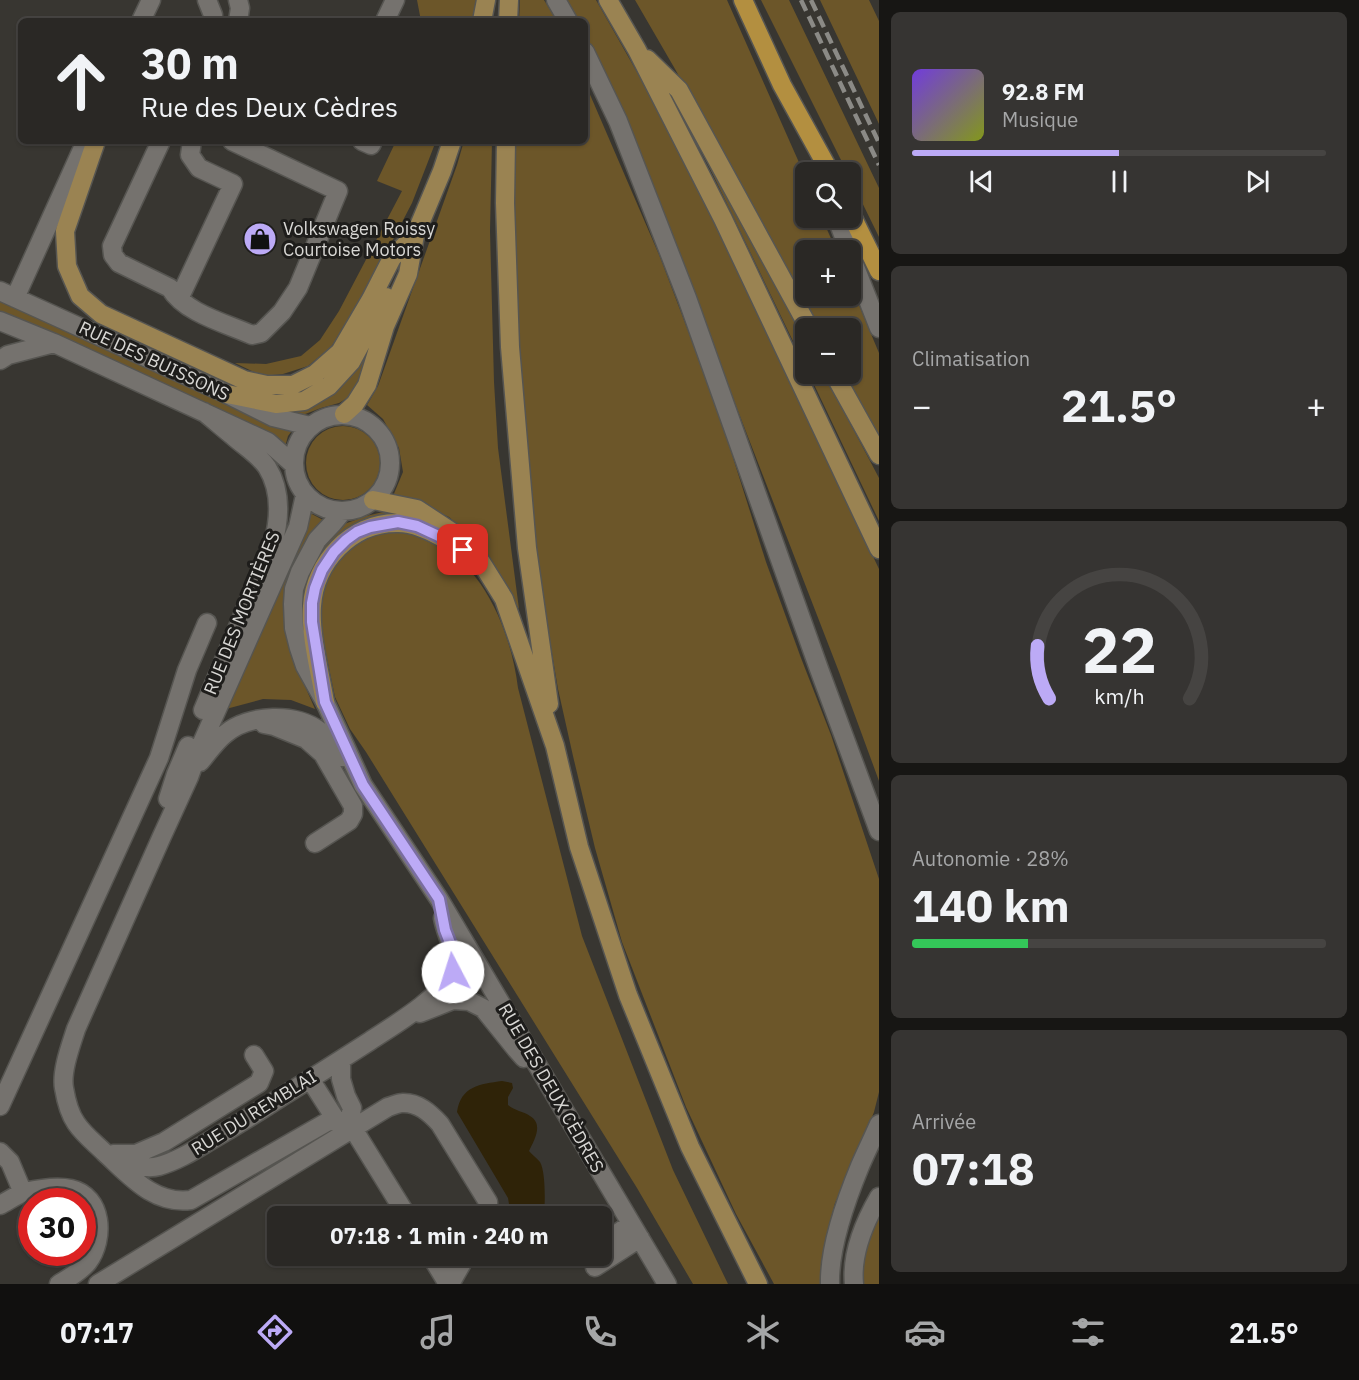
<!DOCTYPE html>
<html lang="fr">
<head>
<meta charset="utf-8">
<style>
  :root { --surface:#2a2825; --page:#363432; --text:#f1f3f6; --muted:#a5a6a7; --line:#464442; --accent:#bcaaf6 }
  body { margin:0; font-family:"IBM Plex Sans",sans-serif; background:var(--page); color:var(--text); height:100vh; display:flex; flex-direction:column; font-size:22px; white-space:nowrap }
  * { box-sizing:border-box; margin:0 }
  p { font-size:20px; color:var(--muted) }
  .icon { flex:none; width:33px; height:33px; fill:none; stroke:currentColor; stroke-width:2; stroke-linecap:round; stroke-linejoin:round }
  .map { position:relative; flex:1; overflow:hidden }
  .sheet { display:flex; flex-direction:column; gap:12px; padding:12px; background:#171614; width:480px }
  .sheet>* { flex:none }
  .top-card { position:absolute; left:18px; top:18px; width:570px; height:126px; border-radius:9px; box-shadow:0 2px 4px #0004,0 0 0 2px var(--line); background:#2a2825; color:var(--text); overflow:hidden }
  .tools { position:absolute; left:795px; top:162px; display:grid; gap:12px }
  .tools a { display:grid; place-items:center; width:66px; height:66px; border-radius:9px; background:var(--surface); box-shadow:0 2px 4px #0004,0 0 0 2px var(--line); font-size:30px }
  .speed { position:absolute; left:18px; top:1188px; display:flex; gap:12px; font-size:30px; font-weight:700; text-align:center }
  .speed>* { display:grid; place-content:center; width:78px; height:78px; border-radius:50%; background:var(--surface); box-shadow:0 2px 4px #0004,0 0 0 2px var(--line); line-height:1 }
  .speed .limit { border:9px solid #d22; background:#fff; color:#111 }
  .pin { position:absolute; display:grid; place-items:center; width:51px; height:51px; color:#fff; margin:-26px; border-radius:12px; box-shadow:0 3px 9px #0006 }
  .me { position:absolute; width:66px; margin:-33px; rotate:355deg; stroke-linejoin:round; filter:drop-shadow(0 0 4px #0008) }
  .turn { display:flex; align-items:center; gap:21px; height:126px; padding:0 24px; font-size:27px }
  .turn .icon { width:78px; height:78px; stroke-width:2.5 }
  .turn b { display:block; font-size:42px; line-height:51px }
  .big { font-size:45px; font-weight:800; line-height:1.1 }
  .sheet .widget { flex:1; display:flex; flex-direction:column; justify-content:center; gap:9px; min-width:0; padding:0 21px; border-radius:9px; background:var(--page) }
  .sheet .dial { align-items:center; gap:0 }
  .dial svg { height:156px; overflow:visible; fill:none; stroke:var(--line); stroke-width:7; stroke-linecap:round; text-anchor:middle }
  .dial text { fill:var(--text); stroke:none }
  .song { display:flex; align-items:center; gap:18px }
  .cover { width:72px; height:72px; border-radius:9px; background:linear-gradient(135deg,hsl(260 70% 55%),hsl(70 70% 35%)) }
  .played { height:6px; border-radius:3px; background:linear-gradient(90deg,var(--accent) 50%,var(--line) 50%) }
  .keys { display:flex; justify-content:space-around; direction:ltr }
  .heat { display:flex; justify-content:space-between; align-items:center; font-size:33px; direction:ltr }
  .charge { height:9px; border-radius:4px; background:linear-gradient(90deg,#34c759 28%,var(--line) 0) }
  .trip { position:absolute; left:267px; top:1206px; width:345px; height:60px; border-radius:9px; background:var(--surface); box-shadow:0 2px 4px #0004,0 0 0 2px var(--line); font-weight:800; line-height:60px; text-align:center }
  .tab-bar { display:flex; height:96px; justify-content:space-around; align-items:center; background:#11100f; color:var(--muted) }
  .tab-bar .icon { width:42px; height:42px }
  .tab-bar .active { color:var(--accent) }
  .tab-bar b { font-size:27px; color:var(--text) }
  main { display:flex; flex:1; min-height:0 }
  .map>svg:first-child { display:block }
  .green { fill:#6c5629 }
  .water { fill:#2f2308 }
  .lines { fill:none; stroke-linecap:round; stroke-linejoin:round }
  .minor-casing { stroke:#565551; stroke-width:21 }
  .major-casing { stroke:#565551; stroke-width:21 }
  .highway-casing { stroke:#565551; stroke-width:21 }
  .minor { stroke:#75726e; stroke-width:18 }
  .major { stroke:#9a8352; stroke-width:18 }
  .highway { stroke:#b38f40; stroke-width:18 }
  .rail { stroke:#8b8a86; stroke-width:4.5; stroke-dasharray:12 6; stroke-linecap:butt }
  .route-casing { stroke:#7a6ea0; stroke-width:15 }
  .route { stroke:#bcaaf6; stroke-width:10 }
  .labels { text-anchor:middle; stroke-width:6; stroke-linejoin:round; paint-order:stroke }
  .poi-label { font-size:18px; fill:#d8d7d4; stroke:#1e1d1b; text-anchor:start }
  .street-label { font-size:18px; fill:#d8d7d4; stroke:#1e1d1b }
</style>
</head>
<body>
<main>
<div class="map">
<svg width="879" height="1284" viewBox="0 0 879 1284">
  <rect width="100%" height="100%" fill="#383631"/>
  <!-- green -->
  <path class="green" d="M417,0H477L473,21H421Z
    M520,0H544L557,21H519Z
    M565,0H596L646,88L707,207L879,569V781L839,672L620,106L585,38V21H576Z
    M635,0H727L805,176L806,218H822L836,250H806V296H850L851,286L879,353V443L841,374H850V328H817L675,69Z
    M761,0H789L879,188V237L851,180L850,172H847Z
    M820,0H869L879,21V124Z
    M585,83L660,257L717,407L766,562L801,658L831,735L879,879V1092L874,1112L856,1158L835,1203L827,1233L821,1284H774L736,1214L686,1107L622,942L595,848L573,756L558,689L541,588L529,506L512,274L514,141H585Z
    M677,100L757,253L805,339V366Z
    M396,141H436L412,203L361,301L331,347L308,366L283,374L262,376L235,363L266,364L301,356L320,340L339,311L402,191L377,181Z
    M464,141H492L490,231L494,382L498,448L519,609L483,548L449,517L413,501L393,496L403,472L399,448L383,419L367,405L378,386L457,165Z
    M0,300L294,428L288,436L285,447L0,313Z
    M370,340L374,342L354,394L339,403L321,408L300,416L285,411Z
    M809,374H824L879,478V521Z
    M306 463a37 37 0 1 1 74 0a37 37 0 1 1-74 0Z
    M399,511L407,514L338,536L305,653L299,594L314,556L339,526L366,516L383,512Z
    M310,513L323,520L308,538L295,564L297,668L315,709L291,700L263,699L226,709Z
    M386,531C394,532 402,531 410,532C415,533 421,537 427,539C483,562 511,631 518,688L582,936L673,1170L728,1284H693L637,1188L366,752L350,729L335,697L316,606L330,572L346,552L362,538Z
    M879,1214V1284H861C860,1258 869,1237 879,1214Z"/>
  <!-- water -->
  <path class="water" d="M502,1081L512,1083L513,1088L508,1097V1105C515,1111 523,1111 530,1116C544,1124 534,1141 529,1151C532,1155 537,1158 540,1162C546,1172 545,1205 544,1216H511L508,1198L457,1112C461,1086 480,1084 502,1081Z"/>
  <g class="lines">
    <defs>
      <path id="minor" d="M207,0L213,15L211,21
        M238,0L240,8L238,21
        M556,0L568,21
        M141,21L151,0
        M385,21L395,0
        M585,52L618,121L687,298L819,669L879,831
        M161,141L112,246L113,255L119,263L170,288C185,313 225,323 252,335L261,333L282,312L298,288L338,191L232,141
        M362,141L371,145L373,141
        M841,218L839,224L849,250
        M850,254L879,328
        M0,291L227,394L273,417L310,426
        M15,298L86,141
        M179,299L233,184L199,168L190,155L192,141
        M0,321L54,343L268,442L293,464
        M0,360L8,355L54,343
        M294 463a48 48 0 1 1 96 0a48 48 0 1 1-96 0Z
        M305,495L298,527L198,752L189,777L162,836L76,1029C71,1045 61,1071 64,1088C66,1100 69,1113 76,1123C84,1135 95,1143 105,1153C130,1176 154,1205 191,1200L327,1122L336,1120L349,1122
        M342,512L333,523L317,540L300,572L294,589L293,604L294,628L299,648L305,666L325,702L363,785L439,899L667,1284
        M203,710L273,544C280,518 282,491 267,467C258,454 244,446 233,436C223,428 214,420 204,412
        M264,724L274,726L306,739L323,754L353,806V814L349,821L315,843
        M200,762C208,753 215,742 225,734C248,714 297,712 321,732C330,739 336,749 342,757
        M168,799L176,774L188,746
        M420,1013L453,1000L469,1001L483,1008L516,1049L524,1058
        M341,1060V1079L346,1096L352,1108L349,1122L407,1216
        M310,1079L336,1120
        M0,1106L159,758L187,670L207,623
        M0,1152L10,1162L23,1193
        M113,1154H136L164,1142L259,1083L264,1071L254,1055
        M116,1158C129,1163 144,1170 159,1166C177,1161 193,1151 208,1142C234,1127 260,1111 286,1094C314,1077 342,1059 370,1041C394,1025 437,1000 451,975C460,958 446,936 443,918
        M0,1205C8,1201 16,1195 25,1192C38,1189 57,1186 71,1189C103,1196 105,1239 88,1262C81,1271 69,1278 59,1284
        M602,1244L631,1224
        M431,1256L448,1284
        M595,1267L640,1238
        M98,1284L388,1107C392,1106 398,1103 402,1103C418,1102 430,1113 440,1124L488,1202V1211L486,1216
        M450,1284L466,1256
        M830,1284C829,1247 846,1200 860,1166C866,1152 873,1138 879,1124
        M854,1284C851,1254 864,1223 879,1197"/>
      <path id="major" d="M608,0L637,50L723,219L879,549
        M482,21L486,0
        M508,21L509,0
        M647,59L679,90L809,328
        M96,141L65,231L67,266L80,296L101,314L244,380L267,385H293L315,374L340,352L371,299L392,258L415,235
        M506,141L505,203L510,347L527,548L549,704
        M411,245L442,171L452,141
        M834,374L879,455
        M227,394L276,404L304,401L329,386L351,362L386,297
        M344,414L355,404L367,385L385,326L408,274L415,235
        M373,500L417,509L452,532L481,562L504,599L555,746L579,847L628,995L690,1147L758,1284
        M325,702C320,672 310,636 312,606C315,562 351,523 396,523C413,522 433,532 448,541"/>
      <path id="highway" d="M743,0L782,85L830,172
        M850,212L879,271"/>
    </defs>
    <!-- minor casing -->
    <use href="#minor" class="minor-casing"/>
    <!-- major casing -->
    <use href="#major" class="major-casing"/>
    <!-- highway casing -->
    <use href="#highway" class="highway-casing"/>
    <!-- minor -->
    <use href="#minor" class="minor"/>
    <!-- major -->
    <use href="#major" class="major"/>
    <!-- highway -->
    <use href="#highway" class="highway"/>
    <!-- rail -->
    <path class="rail" d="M801,0L879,165
      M811,0L879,143"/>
  </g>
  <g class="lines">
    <defs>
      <path id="route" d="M453,972L454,961L452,948L445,930L439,899L363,785L325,702L312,622V603L315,588L322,570L334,552L346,540L357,532L370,527L398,522L417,526L445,539L463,550"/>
    </defs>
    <!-- route casing -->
    <use href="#route" class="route-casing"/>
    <!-- route -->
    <use href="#route" class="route"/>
  </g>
  <!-- icons -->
  <defs>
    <symbol id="shop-disc" viewBox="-11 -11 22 22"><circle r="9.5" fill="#bcaaf6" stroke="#1e1d1b"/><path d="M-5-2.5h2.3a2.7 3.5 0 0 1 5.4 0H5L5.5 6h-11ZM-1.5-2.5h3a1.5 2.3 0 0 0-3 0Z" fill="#111"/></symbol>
  </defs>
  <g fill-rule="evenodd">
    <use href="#shop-disc" x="241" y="220" width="38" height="38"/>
  </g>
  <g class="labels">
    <!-- poi labels -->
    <g class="poi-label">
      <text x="283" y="235">Volkswagen Roissy<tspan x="283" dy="21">Courtoise Motors</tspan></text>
    </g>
    <!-- street labels -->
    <g class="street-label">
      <text transform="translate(154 361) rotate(25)" y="6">RUE DES BUISSONS</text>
      <text transform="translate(242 613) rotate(-68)" y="6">RUE DES MORTIÈRES</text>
      <text transform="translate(551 1088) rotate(60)" y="6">RUE DES DEUX CÈDRES</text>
      <text transform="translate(254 1113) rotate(-32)" y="6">RUE DU REMBLAI</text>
    </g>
  </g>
</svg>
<div class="tools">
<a><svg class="icon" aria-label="search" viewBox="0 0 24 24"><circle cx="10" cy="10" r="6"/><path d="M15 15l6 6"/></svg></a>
<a>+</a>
<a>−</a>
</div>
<div class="speed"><div class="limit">30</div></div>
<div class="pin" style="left:463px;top:550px;background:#d93025"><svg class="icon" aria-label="arrive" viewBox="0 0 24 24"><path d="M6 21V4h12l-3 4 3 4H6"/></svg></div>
<svg class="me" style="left:453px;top:972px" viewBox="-20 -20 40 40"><circle r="19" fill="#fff"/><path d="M0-13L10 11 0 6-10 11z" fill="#bcaaf6"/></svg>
<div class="trip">07:18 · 1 min · 240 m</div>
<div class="top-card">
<div class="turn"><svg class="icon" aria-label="ahead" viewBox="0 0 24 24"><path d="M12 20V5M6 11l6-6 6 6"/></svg><div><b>30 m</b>Rue des Deux Cèdres</div></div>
</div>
</div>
<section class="sheet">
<div class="widget">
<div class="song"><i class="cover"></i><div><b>92.8 FM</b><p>Musique</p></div></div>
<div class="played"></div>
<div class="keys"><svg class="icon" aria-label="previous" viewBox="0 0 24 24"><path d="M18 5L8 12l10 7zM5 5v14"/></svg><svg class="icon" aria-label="pause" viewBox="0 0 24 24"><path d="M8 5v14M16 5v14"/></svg><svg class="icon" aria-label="next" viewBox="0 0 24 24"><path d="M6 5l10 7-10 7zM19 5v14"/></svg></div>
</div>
<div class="widget"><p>Climatisation</p>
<div class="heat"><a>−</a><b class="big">21.5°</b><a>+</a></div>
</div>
<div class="widget dial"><svg viewBox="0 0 100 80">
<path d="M14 69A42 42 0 1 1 86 69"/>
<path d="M14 69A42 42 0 0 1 8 42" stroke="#bcaaf6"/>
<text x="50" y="56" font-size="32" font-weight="700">22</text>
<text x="50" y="72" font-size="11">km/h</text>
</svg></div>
<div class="widget"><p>Autonomie · 28%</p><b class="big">140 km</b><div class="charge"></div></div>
<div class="widget"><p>Arrivée</p><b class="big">07:18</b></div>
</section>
</main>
<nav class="tab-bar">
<b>07:17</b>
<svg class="icon active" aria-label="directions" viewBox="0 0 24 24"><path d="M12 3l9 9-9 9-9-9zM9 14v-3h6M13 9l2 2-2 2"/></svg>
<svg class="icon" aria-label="music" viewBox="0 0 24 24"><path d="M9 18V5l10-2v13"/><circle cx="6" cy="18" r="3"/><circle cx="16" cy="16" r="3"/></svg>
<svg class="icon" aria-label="phone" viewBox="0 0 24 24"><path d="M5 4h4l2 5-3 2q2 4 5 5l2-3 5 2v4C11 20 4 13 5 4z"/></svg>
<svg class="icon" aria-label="climate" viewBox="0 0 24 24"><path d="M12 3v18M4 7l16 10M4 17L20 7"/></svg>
<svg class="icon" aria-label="car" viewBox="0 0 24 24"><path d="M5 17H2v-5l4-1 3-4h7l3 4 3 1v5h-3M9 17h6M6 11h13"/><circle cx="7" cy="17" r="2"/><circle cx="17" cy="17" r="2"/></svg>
<svg class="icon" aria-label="filters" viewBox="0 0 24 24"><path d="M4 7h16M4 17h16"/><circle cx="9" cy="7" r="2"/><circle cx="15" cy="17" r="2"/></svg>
<b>21.5°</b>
</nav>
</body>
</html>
